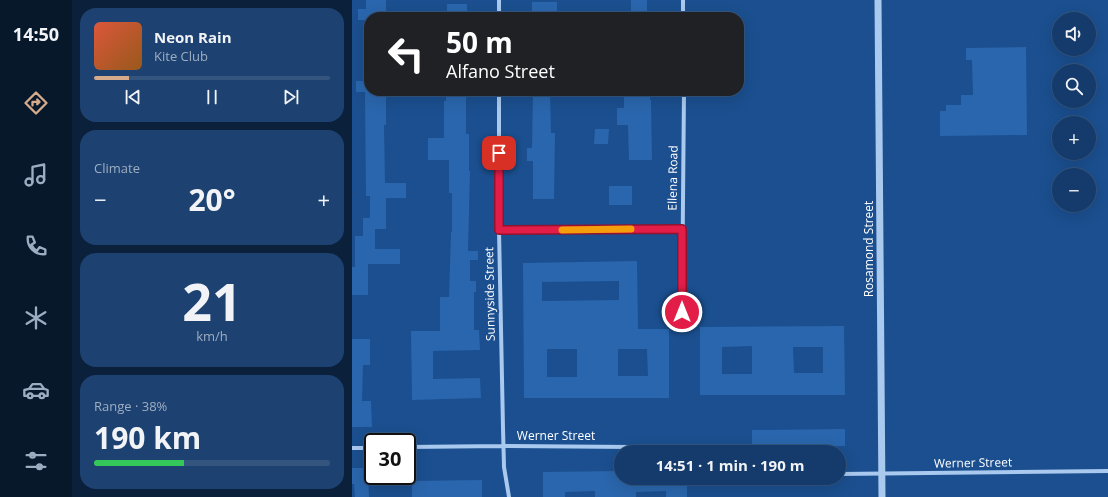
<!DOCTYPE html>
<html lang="en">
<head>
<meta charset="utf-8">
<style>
  :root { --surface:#143b6b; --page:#1d4271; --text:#f1f3f6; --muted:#9dadc1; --line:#33557e; --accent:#d6ab8b }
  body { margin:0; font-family:"Open Sans",sans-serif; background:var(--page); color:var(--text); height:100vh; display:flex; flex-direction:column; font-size:15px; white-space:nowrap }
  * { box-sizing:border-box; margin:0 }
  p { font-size:13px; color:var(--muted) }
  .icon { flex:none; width:22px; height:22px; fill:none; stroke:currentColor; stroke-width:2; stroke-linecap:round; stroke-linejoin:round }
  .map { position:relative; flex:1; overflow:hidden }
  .drawer { display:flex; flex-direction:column; gap:8px; padding:8px; background:#0b203b; width:280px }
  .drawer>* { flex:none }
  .banner { position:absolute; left:12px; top:12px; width:380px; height:84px; border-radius:16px; box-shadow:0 4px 16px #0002,0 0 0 1px var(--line); background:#202124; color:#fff; overflow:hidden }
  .controls { position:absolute; left:700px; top:12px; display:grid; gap:8px }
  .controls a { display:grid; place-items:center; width:44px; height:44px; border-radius:50%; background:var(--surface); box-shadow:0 4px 16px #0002,0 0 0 1px var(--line); font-size:20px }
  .speed { position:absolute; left:12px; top:433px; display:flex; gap:8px; font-size:20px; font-weight:700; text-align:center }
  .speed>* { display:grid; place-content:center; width:52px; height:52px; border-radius:50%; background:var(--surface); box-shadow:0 4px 16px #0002,0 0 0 1px var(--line); line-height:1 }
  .speed .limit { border:2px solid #111; border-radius:6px; background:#fff; color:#111 }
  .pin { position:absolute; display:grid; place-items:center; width:34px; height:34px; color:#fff; margin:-17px; border-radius:8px; box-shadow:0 2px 6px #0006 }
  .me { position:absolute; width:44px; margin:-22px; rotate:0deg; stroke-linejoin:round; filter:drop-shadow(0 0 3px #0008) }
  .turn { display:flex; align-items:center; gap:14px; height:84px; padding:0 16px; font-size:18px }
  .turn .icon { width:52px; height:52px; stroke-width:2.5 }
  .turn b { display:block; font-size:28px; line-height:34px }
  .big { font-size:30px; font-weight:700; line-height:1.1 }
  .drawer .tile { flex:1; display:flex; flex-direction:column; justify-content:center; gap:6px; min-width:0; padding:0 14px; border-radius:16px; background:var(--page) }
  .drawer .dial { align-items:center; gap:0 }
  .dial b { font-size:52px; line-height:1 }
  .song { display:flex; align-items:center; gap:12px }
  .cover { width:48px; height:48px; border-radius:6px; background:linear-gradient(135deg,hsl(10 70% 55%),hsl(30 70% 35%)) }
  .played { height:4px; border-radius:2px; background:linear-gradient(90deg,var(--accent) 15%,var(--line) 15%) }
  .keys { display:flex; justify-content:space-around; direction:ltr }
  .heat { display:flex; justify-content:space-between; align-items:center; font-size:22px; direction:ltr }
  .charge { height:6px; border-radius:3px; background:linear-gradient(90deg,#34c759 38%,var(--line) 0) }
  .trip { position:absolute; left:262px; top:445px; width:232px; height:40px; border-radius:20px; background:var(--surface); box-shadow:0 4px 16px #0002,0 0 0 1px var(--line); font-weight:700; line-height:40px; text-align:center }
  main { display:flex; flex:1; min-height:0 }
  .tabs { display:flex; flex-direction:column; width:72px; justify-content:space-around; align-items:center; background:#08182b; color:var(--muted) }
  .tabs .icon { width:28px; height:28px }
  .tabs .on { color:var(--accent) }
  .tabs b { font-size:18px; color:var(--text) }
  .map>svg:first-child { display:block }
  .building { fill:#2a66ad; fill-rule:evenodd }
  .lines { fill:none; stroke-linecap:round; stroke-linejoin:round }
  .minor { stroke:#a9c9ee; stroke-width:4 }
  .tertiary { stroke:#a9c9ee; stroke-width:7 }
  .route-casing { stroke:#92132f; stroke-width:10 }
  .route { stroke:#e11d48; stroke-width:7 }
  .slow { stroke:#f59e0b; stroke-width:7 }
  .labels { text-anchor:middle; stroke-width:4; stroke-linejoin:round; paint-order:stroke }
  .street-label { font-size:12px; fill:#fff; stroke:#1b4f8f }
</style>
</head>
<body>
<main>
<nav class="tabs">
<b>14:50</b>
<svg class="icon on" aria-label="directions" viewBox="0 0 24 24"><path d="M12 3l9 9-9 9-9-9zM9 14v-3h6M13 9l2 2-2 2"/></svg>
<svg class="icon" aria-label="music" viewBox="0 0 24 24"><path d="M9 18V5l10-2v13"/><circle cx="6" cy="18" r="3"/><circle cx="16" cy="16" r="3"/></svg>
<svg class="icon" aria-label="phone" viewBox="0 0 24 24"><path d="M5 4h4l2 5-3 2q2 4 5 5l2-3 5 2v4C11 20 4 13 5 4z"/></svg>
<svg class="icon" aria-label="climate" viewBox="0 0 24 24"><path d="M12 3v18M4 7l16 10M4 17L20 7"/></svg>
<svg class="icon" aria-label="car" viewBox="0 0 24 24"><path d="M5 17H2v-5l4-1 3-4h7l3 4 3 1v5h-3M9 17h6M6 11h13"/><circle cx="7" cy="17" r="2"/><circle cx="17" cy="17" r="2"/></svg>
<svg class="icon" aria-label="filters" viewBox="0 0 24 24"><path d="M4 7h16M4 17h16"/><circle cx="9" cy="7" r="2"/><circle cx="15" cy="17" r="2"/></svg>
</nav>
<section class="drawer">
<div class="tile">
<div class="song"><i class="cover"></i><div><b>Neon Rain</b><p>Kite Club</p></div></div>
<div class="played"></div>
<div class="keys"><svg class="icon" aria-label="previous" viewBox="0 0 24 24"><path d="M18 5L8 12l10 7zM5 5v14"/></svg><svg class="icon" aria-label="pause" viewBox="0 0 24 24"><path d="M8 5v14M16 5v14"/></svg><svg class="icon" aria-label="next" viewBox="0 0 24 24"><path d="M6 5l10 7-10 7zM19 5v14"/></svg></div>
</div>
<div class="tile"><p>Climate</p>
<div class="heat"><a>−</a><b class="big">20°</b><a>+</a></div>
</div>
<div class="tile dial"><b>21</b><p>km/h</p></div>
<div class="tile"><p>Range · 38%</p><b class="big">190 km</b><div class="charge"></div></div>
</section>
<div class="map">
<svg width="756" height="497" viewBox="0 0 756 497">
  <rect width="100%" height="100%" fill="#1b4f8f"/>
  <!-- building -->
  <path class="building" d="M14,0H34V17H17V20H6V9H14Z
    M279,0H295V17H279Z
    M180,2H205V17H180Z
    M95,4H115V17H95Z
    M674,47L675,135L588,136V111H594V105H609V95H621L620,60H614V48Z
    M4,81H17V91H34V125H32L33,183H54V198H34V229H23V249H48V264H16V295H0V267H3V236H11V218H18V196H14L13,92H4Z
    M94,91H114V134H117V171H118L116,251H126V260H118V281H124V292H122V330H127L128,350L81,351V379L128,378L129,398L60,400L59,331H88V297H97L99,232H100V193H97V160H76V138H92V101H94Z
    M181,91H198L199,133H203L202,199H181V161H175V148H180Z
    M272,91H298V100H299L300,160H277L276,125H265V108H272Z
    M243,129H257L256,144H242Z
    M257,186H280V205H257Z
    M285,261L286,329H317V398H172L171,263ZM267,281V300L190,301V282ZM195,349H225V377H195ZM266,349H295L296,376H266Z
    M492,326L493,395H348V327ZM400,346V374H370V347ZM441,347H471V373H442Z
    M0,339H18V365H11L10,401H19L20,427H0Z
    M493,429V446L400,447V430Z
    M0,468H16L17,497H3L2,484H0Z
    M269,471V478H335V497H314V491L284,492V497H243V491L213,492V497H191V472Z
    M130,480V497H60V481Z"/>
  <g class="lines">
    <!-- minor -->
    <path class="minor" d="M147,0V17
      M331,0V17
      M147,91V230L151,428L152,467L157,497
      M147,230L330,229
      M330,312L332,91
      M55,447L151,446L280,447L328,448L352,452
      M0,448H21
      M487,474L756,471"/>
    <!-- tertiary -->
    <path class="tertiary" d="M526,0L530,497"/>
  </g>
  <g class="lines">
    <defs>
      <path id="route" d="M147,153V230L330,229V312"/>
    </defs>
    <!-- route casing -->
    <use href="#route" class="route-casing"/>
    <!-- route -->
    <use href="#route" class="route"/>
    <!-- slow -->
    <path class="slow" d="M210,230L279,229"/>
  </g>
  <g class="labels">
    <!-- street labels -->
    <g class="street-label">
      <text transform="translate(321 178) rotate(-89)" y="4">Ellena Road</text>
      <text transform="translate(517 249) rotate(-90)" y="4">Rosamond Street</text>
      <text transform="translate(138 294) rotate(-91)" y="4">Sunnyside Street</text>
      <text x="204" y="440">Werner Street</text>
      <text transform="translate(621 463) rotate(-1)" y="4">Werner Street</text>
    </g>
  </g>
</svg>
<div class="controls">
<a><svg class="icon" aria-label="sound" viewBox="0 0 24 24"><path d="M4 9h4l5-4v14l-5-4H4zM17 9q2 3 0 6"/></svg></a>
<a><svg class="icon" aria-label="search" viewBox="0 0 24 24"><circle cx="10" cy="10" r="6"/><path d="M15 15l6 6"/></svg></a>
<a>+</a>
<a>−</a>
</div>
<div class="speed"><div class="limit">30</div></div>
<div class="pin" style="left:147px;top:153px;background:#d93025"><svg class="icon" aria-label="arrive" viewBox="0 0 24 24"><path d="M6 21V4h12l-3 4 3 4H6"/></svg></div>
<svg class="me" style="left:330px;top:312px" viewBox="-20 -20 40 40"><circle r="17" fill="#e11d48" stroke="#fff" stroke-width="3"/><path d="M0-11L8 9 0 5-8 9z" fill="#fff"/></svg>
<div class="trip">14:51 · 1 min · 190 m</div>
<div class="banner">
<div class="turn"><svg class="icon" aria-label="left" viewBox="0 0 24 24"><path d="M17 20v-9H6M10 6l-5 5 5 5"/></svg><div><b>50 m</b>Alfano Street</div></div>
</div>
</div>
</main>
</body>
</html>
